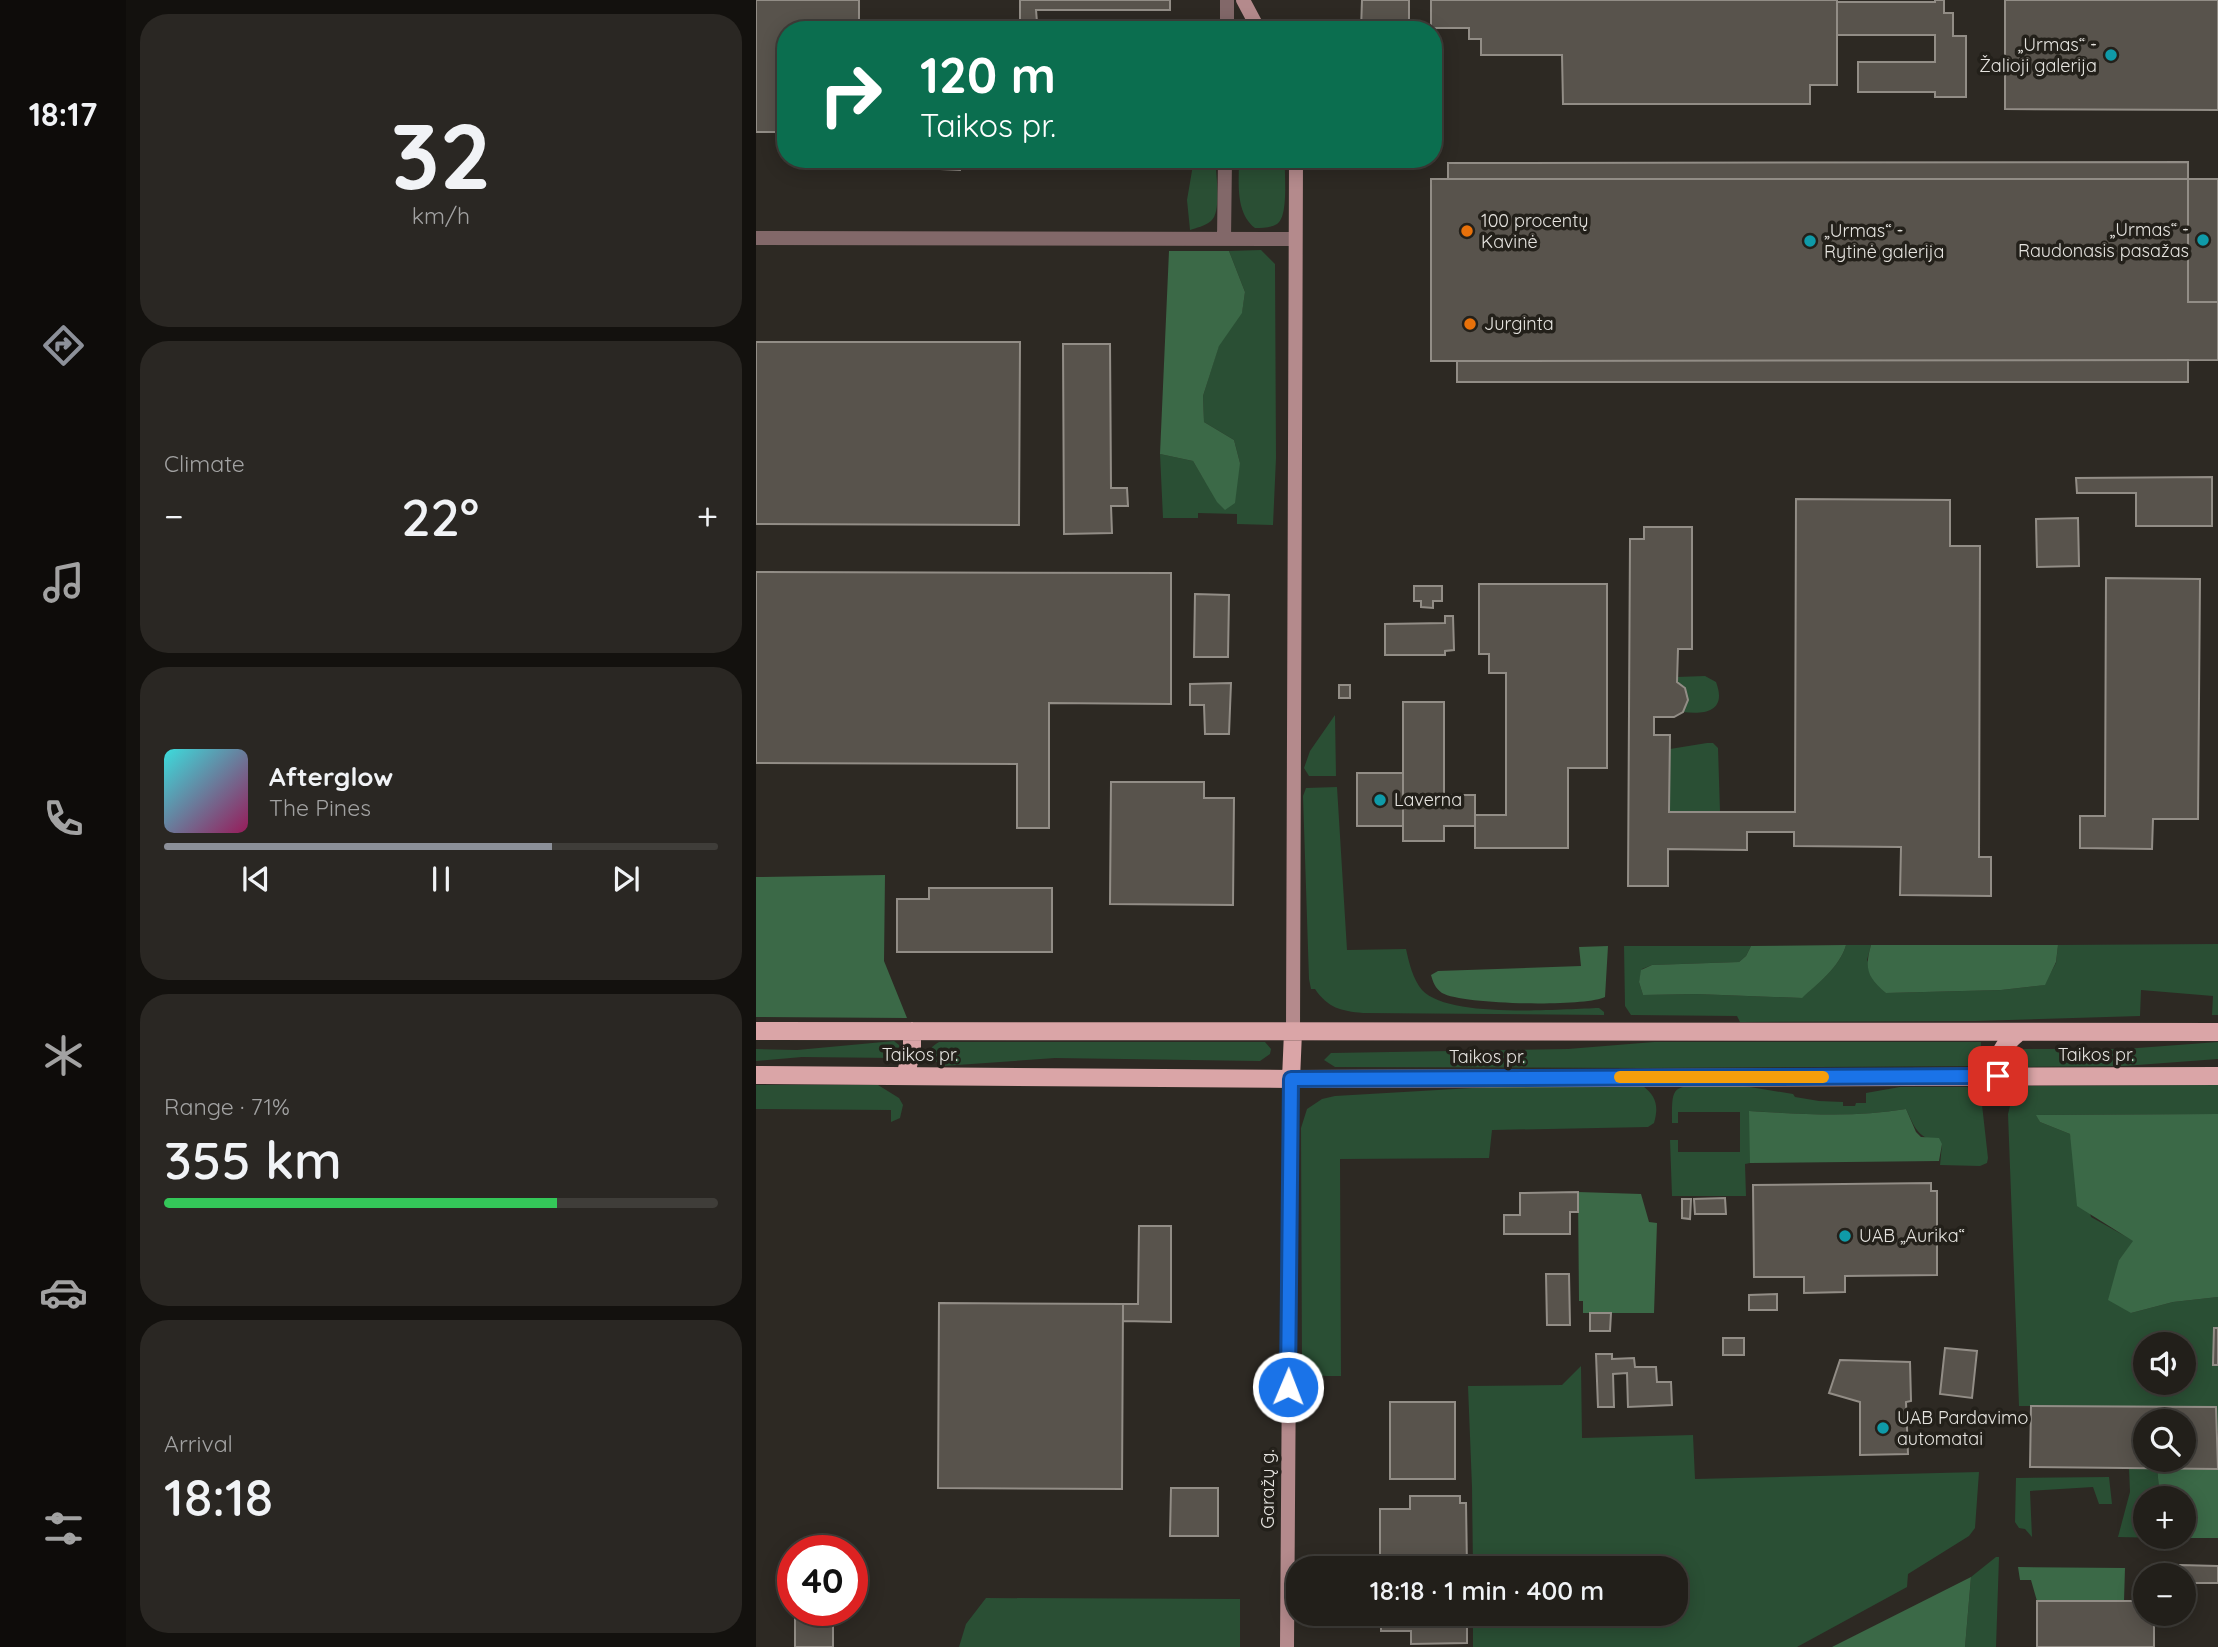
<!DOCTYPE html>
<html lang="en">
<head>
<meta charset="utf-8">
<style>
  :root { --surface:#221f1a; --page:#2a2723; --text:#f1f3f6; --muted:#a2a2a2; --line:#3f3d39; --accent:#8c9099 }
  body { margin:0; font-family:Quicksand,sans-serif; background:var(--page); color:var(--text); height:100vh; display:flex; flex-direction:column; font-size:26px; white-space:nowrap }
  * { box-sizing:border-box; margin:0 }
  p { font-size:23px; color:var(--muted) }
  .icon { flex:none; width:38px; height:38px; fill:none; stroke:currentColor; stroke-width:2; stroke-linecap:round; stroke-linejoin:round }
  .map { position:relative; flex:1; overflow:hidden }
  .panel { display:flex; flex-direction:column; gap:14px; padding:14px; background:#13110e; width:630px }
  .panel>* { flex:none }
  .guide { position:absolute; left:21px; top:21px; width:665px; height:147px; border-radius:28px; box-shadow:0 4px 18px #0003,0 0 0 2px var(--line); background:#0b6e4f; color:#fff; overflow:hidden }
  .controls { position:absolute; left:1377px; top:1332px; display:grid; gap:14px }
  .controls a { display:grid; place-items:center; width:63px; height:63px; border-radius:50%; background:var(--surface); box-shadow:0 4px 18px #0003,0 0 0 2px var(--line); font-size:35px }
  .speed { position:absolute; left:21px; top:1535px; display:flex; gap:14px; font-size:35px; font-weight:700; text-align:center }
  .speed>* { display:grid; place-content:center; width:91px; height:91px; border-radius:50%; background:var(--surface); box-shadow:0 4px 18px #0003,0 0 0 2px var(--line); line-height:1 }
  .speed .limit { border:10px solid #d22; background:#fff; color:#111 }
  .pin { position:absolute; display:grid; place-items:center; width:60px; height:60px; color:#fff; margin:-30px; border-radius:14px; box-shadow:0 4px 10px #0006 }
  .me { position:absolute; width:77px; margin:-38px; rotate:1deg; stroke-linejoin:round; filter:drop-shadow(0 0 5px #0008) }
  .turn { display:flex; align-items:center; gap:24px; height:147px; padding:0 28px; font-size:32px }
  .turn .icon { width:91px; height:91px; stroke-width:2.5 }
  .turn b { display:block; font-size:49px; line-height:60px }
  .big { font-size:52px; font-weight:600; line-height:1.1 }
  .panel .widget { flex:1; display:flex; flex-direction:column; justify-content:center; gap:10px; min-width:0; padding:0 24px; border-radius:28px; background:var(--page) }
  .panel .dial { align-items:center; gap:0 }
  .dial b { font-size:91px; line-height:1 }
  .song { display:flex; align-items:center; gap:21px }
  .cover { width:84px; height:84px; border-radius:10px; background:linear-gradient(135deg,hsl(180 70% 55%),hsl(330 70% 35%)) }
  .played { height:7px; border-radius:4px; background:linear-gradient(90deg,var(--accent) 70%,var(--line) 70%) }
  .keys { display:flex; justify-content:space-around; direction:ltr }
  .heat { display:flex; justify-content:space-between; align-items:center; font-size:38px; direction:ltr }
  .charge { height:10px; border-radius:5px; background:linear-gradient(90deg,#34c759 71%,var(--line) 0) }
  .trip { position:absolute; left:530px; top:1556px; width:402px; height:70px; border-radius:28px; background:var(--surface); box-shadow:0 4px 18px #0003,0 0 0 2px var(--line); font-weight:600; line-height:70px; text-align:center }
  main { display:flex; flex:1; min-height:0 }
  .menu { display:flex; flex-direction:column; width:126px; justify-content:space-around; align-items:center; background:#0e0c0a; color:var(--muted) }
  .menu .icon { width:49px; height:49px }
  .menu .on { color:var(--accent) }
  .menu b { font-size:32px; color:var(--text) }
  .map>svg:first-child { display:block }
  .green { fill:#2a4f34; fill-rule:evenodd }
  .forest { fill:#3b6947 }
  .building { fill:#58534c; stroke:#928d86; stroke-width:2; fill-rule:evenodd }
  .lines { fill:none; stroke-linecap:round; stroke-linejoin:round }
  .street { stroke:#826869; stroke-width:14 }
  .secondary { stroke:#b48a8c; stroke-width:14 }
  .primary { stroke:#daa5a7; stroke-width:18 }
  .route-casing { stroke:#114b97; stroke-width:18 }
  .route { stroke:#1a73e8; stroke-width:12 }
  .slow { stroke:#f59e0b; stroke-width:12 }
  .culture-dot { fill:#0f9aa8; stroke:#23201a; stroke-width:2.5 }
  .food-dot { fill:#e8710a; stroke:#23201a; stroke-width:2.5 }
  .labels { text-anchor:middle; stroke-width:7; stroke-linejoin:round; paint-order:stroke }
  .poi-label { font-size:18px; fill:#e6e4e0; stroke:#23201a; text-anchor:start }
  .street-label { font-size:18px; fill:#e6e4e0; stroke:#23201a }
</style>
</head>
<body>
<main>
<nav class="menu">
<b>18:17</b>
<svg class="icon on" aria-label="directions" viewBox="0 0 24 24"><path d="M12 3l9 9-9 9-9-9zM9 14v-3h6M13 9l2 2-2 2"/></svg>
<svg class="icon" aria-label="music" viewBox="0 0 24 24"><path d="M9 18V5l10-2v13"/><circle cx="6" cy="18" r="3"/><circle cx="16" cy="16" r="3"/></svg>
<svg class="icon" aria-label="phone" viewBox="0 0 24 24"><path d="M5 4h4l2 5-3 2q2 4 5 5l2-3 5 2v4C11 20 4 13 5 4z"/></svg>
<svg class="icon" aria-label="climate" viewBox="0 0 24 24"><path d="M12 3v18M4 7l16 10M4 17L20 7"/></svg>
<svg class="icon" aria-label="car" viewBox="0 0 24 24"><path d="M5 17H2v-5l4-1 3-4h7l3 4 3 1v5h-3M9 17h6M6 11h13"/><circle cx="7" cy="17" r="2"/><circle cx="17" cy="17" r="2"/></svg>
<svg class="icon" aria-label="filters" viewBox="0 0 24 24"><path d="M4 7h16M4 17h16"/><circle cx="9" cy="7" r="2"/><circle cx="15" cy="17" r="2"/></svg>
</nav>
<section class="panel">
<div class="widget dial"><b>32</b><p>km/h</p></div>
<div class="widget"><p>Climate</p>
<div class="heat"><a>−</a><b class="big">22°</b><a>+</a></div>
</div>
<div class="widget">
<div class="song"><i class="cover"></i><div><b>Afterglow</b><p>The Pines</p></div></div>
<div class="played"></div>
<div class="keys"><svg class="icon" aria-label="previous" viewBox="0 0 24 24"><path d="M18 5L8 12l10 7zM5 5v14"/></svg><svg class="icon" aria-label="pause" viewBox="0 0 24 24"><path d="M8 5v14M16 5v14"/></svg><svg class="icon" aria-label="next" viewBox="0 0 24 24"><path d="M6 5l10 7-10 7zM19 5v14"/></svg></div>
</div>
<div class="widget"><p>Range · 71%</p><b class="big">355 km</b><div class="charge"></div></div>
<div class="widget"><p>Arrival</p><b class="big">18:18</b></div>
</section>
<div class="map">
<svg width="1462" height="1647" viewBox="0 0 1462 1647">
  <rect width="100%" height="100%" fill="#2d2923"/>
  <!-- green -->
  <path class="green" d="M438,159H459C460,173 466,212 455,221C449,226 440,228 434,230L431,200Z
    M483,159H529C528,174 533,216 521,224C514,228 507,228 499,228C479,212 483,183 483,159Z
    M505,250L519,264L520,458L517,525L481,524V514L442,513V518H407L404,454L437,461L449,481L484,463L478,440L448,422L447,396L463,345L486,312L489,292L473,251Z
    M949,676L960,682C971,711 950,715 927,712C933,699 933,691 921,682V677Z
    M579,715L580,776H553L548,768L554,751Z
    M951,743H957L962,748L964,812H913L914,749Z
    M581,787L591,950L650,949C653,963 657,979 666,990C693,1019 804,1009 843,1008L848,1012V1015L607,1013C585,1011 572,1008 559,989H555L553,979L547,796L550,788Z
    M1462,944V1015H1456L1457,996L1385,990L1384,1016L1220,1021L984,1022L981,1016L875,1015L869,1006L868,946H995L990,956L983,962L896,965L886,969L883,982L887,995L940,994L1045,998C1061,984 1084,967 1090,945H1115L1111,960L1130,993L1245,990L1288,985L1300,963L1302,945Z
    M138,1041L143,1045L144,1054L139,1058L46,1057L0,1061V1049L41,1050Z
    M183,1042H509L515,1049L514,1054L504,1061L299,1058L187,1066L173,1057C173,1049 176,1046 183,1042Z
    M898,1042H1225L1224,1066L887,1068L579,1067L568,1060L575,1053L812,1049Z
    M1462,1042V1059L1368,1066L1261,1067L1254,1062L1252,1057L1255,1051L1261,1049H1368Z
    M0,1085H122L143,1098L147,1105L144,1118L135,1122V1110L0,1109Z
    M953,1085L988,1086L1037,1094L1039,1097L1063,1101L1087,1102V1106H1099L1100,1103H1110V1093L1144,1087H1211L1225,1096L1232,1158L1231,1163L1224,1166L1184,1165L1186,1144C1162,1136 1161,1133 1150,1109C1098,1118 1046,1114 994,1111V1163L989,1164L990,1196H916L914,1140H922V1152H984V1112H922V1123H916C916,1086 915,1086 953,1085Z
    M1462,1085V1114L1281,1115L1284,1122L1314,1134L1335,1217L1378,1241L1363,1260L1375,1313L1417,1302L1462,1297V1328L1458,1329L1457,1364L1462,1365V1431H1460V1407L1263,1406L1252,1114L1255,1102L1272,1086ZM1390,1344H1428V1382H1390Z
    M887,1086C900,1096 903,1106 898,1123L892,1127L736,1130L733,1158L584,1159L585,1376C568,1376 556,1378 546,1363L545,1128L551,1109L566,1099L579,1096L733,1087Z
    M825,1366L826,1438L937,1435L939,1479L1223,1472L1219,1528L1213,1536L1152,1574L1151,1587L1041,1647H717V1614H920V1568H717L716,1487L712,1386L806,1385Z
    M1373,1468H1401L1404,1498H1390V1536L1407,1538L1362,1537L1374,1492Z
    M1353,1477L1356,1504H1343L1337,1487L1274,1491L1276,1537L1269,1529L1263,1528L1259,1522L1260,1478Z
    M1240,1557H1243L1240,1647H1209L1215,1577Z
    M230,1598L484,1599V1647H203L210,1624Z"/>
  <!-- forest -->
  <path class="forest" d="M413,251H473L489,292L486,313L463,346L447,396L448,422L478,440L484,463L479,503L469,510L461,502L437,461L404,454Z
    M129,875L128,961L151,1018L0,1017V877Z
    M1090,945C1084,967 1061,984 1046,998L940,994L887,995L883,982L885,970L896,965L983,962L990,956L995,946Z
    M1115,945H1302L1300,962L1289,985L1245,990L1130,993C1112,977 1108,970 1115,945Z
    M852,946L849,997C829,1007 707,1005 686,993C679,988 677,982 675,975L682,971L825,966L823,947Z
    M1150,1109L1160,1132L1165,1137L1183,1138L1186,1144L1183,1161L994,1163L993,1111C1046,1114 1098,1118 1150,1109Z
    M1462,1114V1297L1417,1302L1375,1313L1352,1300L1363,1260L1377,1241L1321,1206L1314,1134L1284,1122L1280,1115Z
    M822,1192L885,1194L893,1222L901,1223L898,1313H827V1301H823Z
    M1401,1468L1462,1469V1538H1407L1428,1536V1498H1404Z
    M1262,1567L1369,1568L1368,1601H1281L1275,1580H1264Z
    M1215,1577L1209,1647H1076Z"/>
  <!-- building -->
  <path class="building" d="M0,0H103V30H30V132H0Z
    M264,0H414V10H280L281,22H264Z
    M606,0H653V30H605Z
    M675,0H1081V85H1054V104H807L806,55H725V39H713V28H675Z
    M1179,0H1188V13H1197V36H1210V97H1179V92H1102V62H1179V35H1081V2H1179Z
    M1249,0H1462V110L1249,109Z
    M143,159H205L204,170L143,167Z
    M221,159H296V167L221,168Z
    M1432,162V179H692V163Z
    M675,179H1432V302H1462V360L675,361Z
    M1432,179H1462V302H1432Z
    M0,342H264L263,525L0,524Z
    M307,344H354L355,488H371L372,506H355L356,533L308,534Z
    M1432,360V382H701V361Z
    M1456,477V526H1380V493H1321L1320,478Z
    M1040,499L1194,500V546H1224L1223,857H1235V896L1144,895L1145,847L1038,846V832H991V850L912,849V886H872L874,539H888V527H936V649H922L921,682L929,688L932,700L927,712L918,717H898V735H914L913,812H1039Z
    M1322,518L1323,566L1281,567L1280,519Z
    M0,572L415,573V704L293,703V828H261V764L0,763Z
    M1350,578L1444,579L1442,819H1397L1396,849L1324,848V816H1349Z
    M723,584H851V768H812V848H719V815H750V673H733V654H723Z
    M658,586H686V601H677V608L665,607V601H658Z
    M439,594L473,595L472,657H438Z
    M689,616H697L698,650L689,651V655H629V624L689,623Z
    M475,683L473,734H449L448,705H434V684Z
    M583,685H594V698H583Z
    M647,702H688V795H719V826H688V841H647Z
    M601,773H647V826H601Z
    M355,782H448V798H478L477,905L354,904Z
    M173,888H296V952H141V899H173Z
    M1175,1183V1191H1181V1275L1089,1276V1292L1048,1293V1277H998L997,1185Z
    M822,1192V1212H814V1234H748V1215H764V1193Z
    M969,1198L970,1214H939L938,1199Z
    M926,1199H935L934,1219L926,1218Z
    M383,1226H415V1322L367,1321V1304H382Z
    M790,1274H813L814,1325H791Z
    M1021,1294V1310H993V1295Z
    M183,1303L367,1304L366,1489L182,1488Z
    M834,1313H855L854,1331H834Z
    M1458,1328H1462V1365H1457Z
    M967,1338H988V1355H967Z
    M1189,1348L1221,1351L1216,1398L1184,1394Z
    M840,1354H856V1359L878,1358L879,1367H900L901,1382H915L916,1405L872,1407L871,1373L857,1374L858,1407H842Z
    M1084,1360L1154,1362L1155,1401L1150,1402L1152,1454L1104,1455V1402L1073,1393Z
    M634,1402H699V1479H634Z
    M1275,1406L1460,1407L1462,1469L1274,1467ZM1390,1421H1428V1460H1390Z
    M415,1488H462V1536H414Z
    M654,1496H704V1503H710L711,1568H624V1509H654Z
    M1424,1565L1462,1566V1583H1428V1575H1424Z
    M1281,1601H1390V1614H1398V1647H1281Z
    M39,1610H77V1647H39Z
    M625,1614H711V1643L655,1644V1631H625Z"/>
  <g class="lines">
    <!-- street -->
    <path class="street" d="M471,30V0
      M0,238L539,239
      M468,239L469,159"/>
    <!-- secondary -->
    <path class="secondary" d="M487,0L503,30
      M537,1032L540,159
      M531,1647L535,1079"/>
    <!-- primary -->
    <path class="primary" d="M0,1031L1462,1032
      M0,1075L535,1079L1462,1076
      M149,1076L156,1051V1031
      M1242,1076C1242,1053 1245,1047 1263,1032
      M535,1079L537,1032"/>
  </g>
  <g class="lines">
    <defs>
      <path id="route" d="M532,1387L535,1079L1242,1076"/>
    </defs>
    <!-- route casing -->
    <use href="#route" class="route-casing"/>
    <!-- route -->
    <use href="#route" class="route"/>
    <!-- slow -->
    <path class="slow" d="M864,1077H1067"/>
  </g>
  <!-- markers -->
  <g class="culture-dot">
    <circle cx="1355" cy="55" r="7"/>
    <circle cx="1447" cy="240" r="7"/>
    <circle cx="1054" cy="241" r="7"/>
    <circle cx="624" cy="800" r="7"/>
    <circle cx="1089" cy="1236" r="7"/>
    <circle cx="1127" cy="1428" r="7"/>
  </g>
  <g class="food-dot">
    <circle cx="711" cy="231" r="7"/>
    <circle cx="714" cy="324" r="7"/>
  </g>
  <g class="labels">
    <!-- poi labels -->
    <g class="poi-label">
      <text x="1341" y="51" text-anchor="end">„Urmas“ -<tspan x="1341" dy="21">Žalioji galerija</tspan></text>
      <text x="725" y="227">100 procentų<tspan x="725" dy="21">Kavinė</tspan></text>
      <text x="1433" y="236" text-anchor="end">„Urmas“ -<tspan x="1433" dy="21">Raudonasis pasažas</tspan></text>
      <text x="1068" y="237">„Urmas“ -<tspan x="1068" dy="21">Rytinė galerija</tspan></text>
      <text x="728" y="330">Jurginta</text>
      <text x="638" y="806">Laverna</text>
      <text x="1103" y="1242">UAB „Aurika“</text>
      <text x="1141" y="1424">UAB Pardavimo<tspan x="1141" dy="21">automatai</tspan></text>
    </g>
    <!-- street labels -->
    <g class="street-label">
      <text x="164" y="1061">Taikos pr.</text>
      <text x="1340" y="1061">Taikos pr.</text>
      <text x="731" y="1063">Taikos pr.</text>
      <text transform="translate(512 1489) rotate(-90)" y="6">Garažų g.</text>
    </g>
  </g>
</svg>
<div class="controls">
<a><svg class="icon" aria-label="sound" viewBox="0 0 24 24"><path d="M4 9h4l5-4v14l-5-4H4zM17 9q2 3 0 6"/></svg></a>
<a><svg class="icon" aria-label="search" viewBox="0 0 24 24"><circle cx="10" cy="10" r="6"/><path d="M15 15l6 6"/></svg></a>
<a>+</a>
<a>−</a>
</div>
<div class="speed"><div class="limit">40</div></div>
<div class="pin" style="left:1242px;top:1076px;background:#d93025"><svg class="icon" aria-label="arrive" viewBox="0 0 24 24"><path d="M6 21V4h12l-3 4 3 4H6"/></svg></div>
<svg class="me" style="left:532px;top:1387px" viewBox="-20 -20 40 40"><circle r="17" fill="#1a73e8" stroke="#fff" stroke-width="3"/><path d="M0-11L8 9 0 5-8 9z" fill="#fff"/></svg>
<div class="trip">18:18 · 1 min · 400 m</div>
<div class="guide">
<div class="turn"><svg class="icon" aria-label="right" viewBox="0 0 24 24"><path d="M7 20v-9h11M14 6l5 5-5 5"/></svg><div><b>120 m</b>Taikos pr.</div></div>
</div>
</div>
</main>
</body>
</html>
